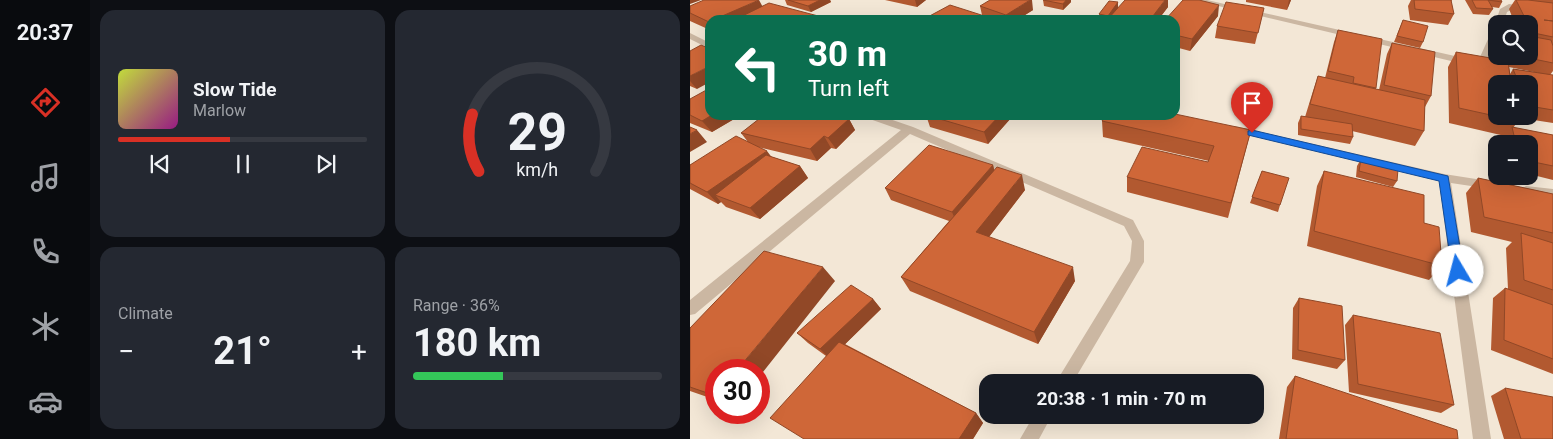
<!DOCTYPE html>
<html lang="en">
<head>
<meta charset="utf-8">
<style>
  :root { --surface:#171b24; --page:#242831; --text:#f1f3f6; --muted:#9ea1a6; --line:#363941; --accent:#d93025 }
  body { margin:0; font-family:Roboto,sans-serif; background:var(--page); color:var(--text); height:100vh; display:flex; flex-direction:column; font-size:19px; white-space:nowrap }
  * { box-sizing:border-box; margin:0 }
  p { font-size:16px; color:var(--muted) }
  .icon { flex:none; width:28px; height:28px; fill:none; stroke:currentColor; stroke-width:2; stroke-linecap:round; stroke-linejoin:round }
  .map { position:relative; flex:1; overflow:hidden }
  .drawer { display:flex; flex-direction:column; gap:10px; padding:10px; background:#0d0f14; width:600px }
  .drawer>* { flex:none }
  .banner { position:absolute; left:15px; top:15px; width:475px; height:105px; border-radius:15px; box-shadow:0 5px 20px #0002; background:#0b6e4f; color:#fff; overflow:hidden }
  .tools { position:absolute; left:798px; top:15px; display:grid; gap:10px }
  .tools a { display:grid; place-items:center; width:50px; height:50px; border-radius:10px; background:var(--surface); box-shadow:0 5px 20px #0002; font-size:25px }
  .speed { position:absolute; left:15px; top:359px; display:flex; gap:10px; font-size:25px; font-weight:700; text-align:center }
  .speed>* { display:grid; place-content:center; width:65px; height:65px; border-radius:50%; background:var(--surface); box-shadow:0 5px 20px #0002; line-height:1 }
  .speed .limit { border:8px solid #d22; background:#fff; color:#111 }
  .pin { position:absolute; display:grid; place-items:center; width:42px; height:42px; color:#fff; margin:-51px -21px; border-radius:50% 50% 50% 0; rotate:-45deg; box-shadow:0 0 5px #0007 }
  .pin .icon { rotate:45deg }
  .me { position:absolute; width:55px; margin:-28px; rotate:352deg; stroke-linejoin:round; filter:drop-shadow(0 0 4px #0008) }
  .turn { display:flex; align-items:center; gap:18px; height:105px; padding:0 20px; font-size:22px }
  .turn .icon { width:65px; height:65px; stroke-width:2.5 }
  .turn b { display:block; font-size:35px; line-height:42px }
  .big { font-size:38px; font-weight:700; line-height:1.1 }
  .drawer .widget { flex:1; display:flex; flex-direction:column; justify-content:center; gap:8px; min-width:0; padding:0 18px; border-radius:15px; background:var(--page) }
  .drawer .dial { align-items:center; gap:0 }
  .dial svg { height:130px; overflow:visible; fill:none; stroke:var(--line); stroke-width:7; stroke-linecap:round; text-anchor:middle }
  .dial text { fill:var(--text); stroke:none }
  .song { display:flex; align-items:center; gap:15px }
  .cover { width:60px; height:60px; border-radius:8px; background:linear-gradient(135deg,hsl(70 70% 55%),hsl(310 70% 35%)) }
  .played { height:5px; border-radius:2px; background:linear-gradient(90deg,var(--accent) 45%,var(--line) 45%) }
  .keys { display:flex; justify-content:space-around; direction:ltr }
  .heat { display:flex; justify-content:space-between; align-items:center; font-size:28px; direction:ltr }
  .charge { height:8px; border-radius:4px; background:linear-gradient(90deg,#34c759 36%,var(--line) 0) }
  .drawer .tiles { flex:1; display:grid; gap:10px; grid-template-columns:repeat(2,1fr) }
  .trip { position:absolute; left:289px; top:374px; width:285px; height:50px; border-radius:15px; background:var(--surface); box-shadow:0 5px 20px #0002; font-weight:700; line-height:50px; text-align:center }
  main { display:flex; flex:1; min-height:0 }
  .menu { display:flex; flex-direction:column; width:90px; justify-content:space-around; align-items:center; background:#090b0e; color:var(--muted) }
  .menu .icon { width:35px; height:35px }
  .menu .current { color:var(--accent) }
  .menu b { font-size:22px; color:var(--text) }
  .map>svg:first-child { display:block }
  .lines { fill:none; stroke-linecap:round; stroke-linejoin:round }
  .minor { fill:#cbb7a2; fill-rule:evenodd }
  .wall { fill:#b25930; fill-rule:evenodd }
  .shaded-wall { fill:#914827 }
  .building { fill:#cf6738; stroke:#914827 }
  .route { fill:#1a73e8; stroke:#114b97 }
</style>
</head>
<body>
<main>
<nav class="menu">
<b>20:37</b>
<svg class="icon current" aria-label="directions" viewBox="0 0 24 24"><path d="M12 3l9 9-9 9-9-9zM9 14v-3h6M13 9l2 2-2 2"/></svg>
<svg class="icon" aria-label="music" viewBox="0 0 24 24"><path d="M9 18V5l10-2v13"/><circle cx="6" cy="18" r="3"/><circle cx="16" cy="16" r="3"/></svg>
<svg class="icon" aria-label="phone" viewBox="0 0 24 24"><path d="M5 4h4l2 5-3 2q2 4 5 5l2-3 5 2v4C11 20 4 13 5 4z"/></svg>
<svg class="icon" aria-label="climate" viewBox="0 0 24 24"><path d="M12 3v18M4 7l16 10M4 17L20 7"/></svg>
<svg class="icon" aria-label="car" viewBox="0 0 24 24"><path d="M5 17H2v-5l4-1 3-4h7l3 4 3 1v5h-3M9 17h6M6 11h13"/><circle cx="7" cy="17" r="2"/><circle cx="17" cy="17" r="2"/></svg>
</nav>
<section class="drawer">
<div class="tiles">
<div class="widget">
<div class="song"><i class="cover"></i><div><b>Slow Tide</b><p>Marlow</p></div></div>
<div class="played"></div>
<div class="keys"><svg class="icon" aria-label="previous" viewBox="0 0 24 24"><path d="M18 5L8 12l10 7zM5 5v14"/></svg><svg class="icon" aria-label="pause" viewBox="0 0 24 24"><path d="M8 5v14M16 5v14"/></svg><svg class="icon" aria-label="next" viewBox="0 0 24 24"><path d="M6 5l10 7-10 7zM19 5v14"/></svg></div>
</div>
<div class="widget dial"><svg viewBox="0 0 100 80">
<path d="M14 69A42 42 0 1 1 86 69"/>
<path d="M14 69A42 42 0 0 1 10 34" stroke="#d93025"/>
<text x="50" y="56" font-size="32" font-weight="700">29</text>
<text x="50" y="72" font-size="11">km/h</text>
</svg></div>
<div class="widget"><p>Climate</p>
<div class="heat"><a>−</a><b class="big">21°</b><a>+</a></div>
</div>
<div class="widget"><p>Range · 36%</p><b class="big">180 km</b><div class="charge"></div></div>
</div>
</section>
<div class="map">
<svg width="863" height="439" viewBox="0 0 863 439">
  <rect width="100%" height="100%" fill="#f3e7d6"/>
  <g class="lines">
    <!-- minor -->
    <path class="minor" d="M503,0H517L778,59L783,62L778,65Z
      M819,4L863,10V14L823,9L817,12L813,24H806V26L805,24L810,9Z
      M803,28H806C806,38 801,65 791,69L788,68L786,66Z
      M0,33L20,43V49L0,39Z
      M173,115H188L223,127L443,220L454,241V262L383,382H366L440,261L442,241L434,226L220,134L5,314L0,315V300L211,130L174,117Z
      M545,126L754,174L805,182L807,185L801,189L761,183L801,439H783L749,181L541,131L540,129L541,127Z
      M836,186L863,189V197L832,193L830,190Z
      M344,415H362L349,439H330Z"/>
  </g>
  <!-- wall -->
  <path class="wall" d="M95,0H140L141,2L121,12L97,5Z
    M195,0H236L227,7Z
    M353,0L381,2L373,10L354,6Z
    M556,0H601L597,10L556,2Z
    M721,0H762L761,2L764,14L758,25L720,20L718,6Z
    M775,0H811L812,2L809,8L802,7L803,9L799,15L783,14Z
    M825,0H863V71L860,75H863V123L830,118L829,116H839V84H806L828,121L823,128L863,135V180L839,174V144H813L812,139L815,136L759,123L758,67L766,52L816,61L815,56H839V24H825L819,9ZM819,67L849,73L823,69L820,74Z
    M428,2V8L478,7L468,20H410L409,14Z
    M0,6H72L132,17L133,20H20V30L0,21Z
    M290,6L343,10L327,20H234V19L292,15Z
    M574,8L565,44L525,38L527,26Z
    M528,16L500,51L485,47V20Z
    M713,20L733,42L730,48L704,42Z
    M648,30L686,88V89L689,90L697,54L702,43L741,96L735,107L734,131L725,146L662,131L663,137L660,144L608,135V123L611,116L615,117L623,91L628,76L635,78L644,42Z
    M0,51L7,89L0,86Z
    M0,99L20,115H51L22,132L0,123Z
    M236,115L321,118L298,144L240,127Z
    M159,119L165,130L146,149L141,148L127,161L68,147L82,157L110,166L118,178L70,219L36,207L31,202L28,204L0,189V165L58,142L51,133Z
    M412,121L561,130L538,218L437,192V177L518,162L519,161L413,137Z
    M671,159L707,181L703,187L666,177L667,166Z
    M303,165L304,170L335,190L299,237L385,281L348,344L220,291L211,277L259,221L201,200L195,188Z
    M572,171L590,205L588,212L560,203Z
    M634,171L734,223L752,266L739,280L617,246L627,186Z
    M788,178L863,194V374L801,350L803,298L815,288L818,289L816,248L822,242L781,232L776,193Z
    M145,281L26,370V400L0,391V328Z
    M609,298L655,360L647,369L602,359L603,308Z
    M183,299L191,309L155,344L286,413L293,423L283,439H114L136,356L118,343L107,333Z
    M663,315L764,405L751,413L659,392L655,325Z
    M605,376L768,439H589L597,387Z
    M815,388L863,439H814L801,396Z"/>
  <!-- shaded-wall -->
  <path class="shaded-wall" d="M0,0H11L0,4Z
    M69,0L75,11L55,20H23Z
    M130,0H140L141,2L121,12L118,6Z
    M225,0H236L227,7Z
    M340,0H342L343,10L327,20H317L316,15Z
    M376,0H381V2L373,10V4Z
    M475,0H478V7L468,20H460Z
    M599,0H601L597,10Z
    M428,2V8L419,20L418,16Z
    M529,5L528,16L500,51L502,39Z
    M20,66V82L7,89L0,81V76Z
    M22,115H51L22,132L12,121Z
    M310,115H320L321,118L298,144L294,132Z
    M159,119L165,130L146,149L138,138Z
    M7,130L17,142L0,152V134Z
    M134,136L141,148L127,161L120,149Z
    M77,151L86,163L25,195L31,202L28,204L17,192Z
    M303,165L306,177L267,224L262,212Z
    M110,166L118,178L70,219L60,208Z
    M332,175L335,190L292,246L286,232Z
    M133,267L145,281L69,377V370H47Z
    M383,267L385,281L348,344L344,332Z
    M183,299L191,309L140,359L130,349Z
    M286,413L293,423L283,439H269Z"/>
  <!-- building -->
  <path class="building" d="M14,0H69L23,20H20L19,22L0,13V6Z
    M98,0H130L118,6Z
    M300,0H340L316,15L290,6Z
    M353,0H376L373,4Z
    M435,0H475L460,20H417Z
    M493,0H509L529,5L502,39L485,35V20H475Z
    M724,0H761L764,14L725,9Z
    M782,0H811L812,2L798,0L803,9L786,8Z
    M826,0H838L863,3V21L854,20L863,21V37L839,32V24H837L836,16H834Z
    M419,1L428,2L418,16L409,14Z
    M536,2L574,8L568,33L527,26Z
    M79,3L132,17L127,20H44Z
    M260,5L307,20H236L234,19Z
    M713,20L738,26L733,42L707,36Z
    M648,30L692,39L686,88L663,83L664,77L638,71Z
    M839,36L861,40L863,46V63L829,56H839Z
    M702,43L745,52L741,96L694,85Z
    M11,45L20,49V66L0,76V51Z
    M766,52L818,61L821,84H806V116H827L828,121L769,108Z
    M823,69L863,75V110L839,106V84H829Z
    M628,76L735,100L734,131L620,104Z
    M20,88V115H22L12,121L0,115V99Z
    M485,114L561,130L541,203L437,177L452,147L518,162L524,146L412,121L416,115H485Z
    M74,115H142L159,119L138,138L134,136L120,149L51,133Z
    M236,115H310L294,132Z
    M611,116L662,124L663,137L611,129Z
    M0,127L7,130L0,134Z
    M822,127L863,135V166L839,161V144H826Z
    M46,136L77,151L17,192L0,183V165Z
    M239,145L303,165L262,212L195,188Z
    M76,155L110,166L60,208L25,195Z
    M671,159L708,169L707,181L669,171Z
    M307,167L332,175L286,232L383,267L344,332L211,277Z
    M572,171L599,178L590,205L562,197Z
    M634,171L734,195V223L749,227L752,266L624,231Z
    M788,178L863,194V233L794,217Z
    M831,233L863,243V290L834,280Z
    M74,251L133,267L47,370H26V396L0,387V328Z
    M161,285L183,299L130,349L107,333Z
    M815,288L863,305V359L814,340Z
    M609,298L652,306L655,360L608,350Z
    M663,315L750,333L764,405L668,384Z
    M149,342L286,413L269,439H114L80,418Z
    M605,376L767,430L768,439H596Z
    M815,388L863,397V439H831Z"/>
  <!-- route -->
  <path class="route" d="M562,130L758,176L774,271L772,275L768,277L763,275L762,271L749,181L558,135V131Z"/>
</svg>
<div class="tools">
<a><svg class="icon" aria-label="search" viewBox="0 0 24 24"><circle cx="10" cy="10" r="6"/><path d="M15 15l6 6"/></svg></a>
<a>+</a>
<a>−</a>
</div>
<div class="speed"><div class="limit">30</div></div>
<div class="pin" style="left:562px;top:133px;background:#d93025"><svg class="icon" aria-label="arrive" viewBox="0 0 24 24"><path d="M6 21V4h12l-3 4 3 4H6"/></svg></div>
<svg class="me" style="left:768px;top:271px" viewBox="-20 -20 40 40"><circle r="19" fill="#fff"/><path d="M0-13L10 11 0 6-10 11z" fill="#1a73e8"/></svg>
<div class="trip">20:38 · 1 min · 70 m</div>
<div class="banner">
<div class="turn"><svg class="icon" aria-label="left" viewBox="0 0 24 24"><path d="M17 20v-9H6M10 6l-5 5 5 5"/></svg><div><b>30 m</b>Turn left</div></div>
</div>
</div>
</main>
</body>
</html>
